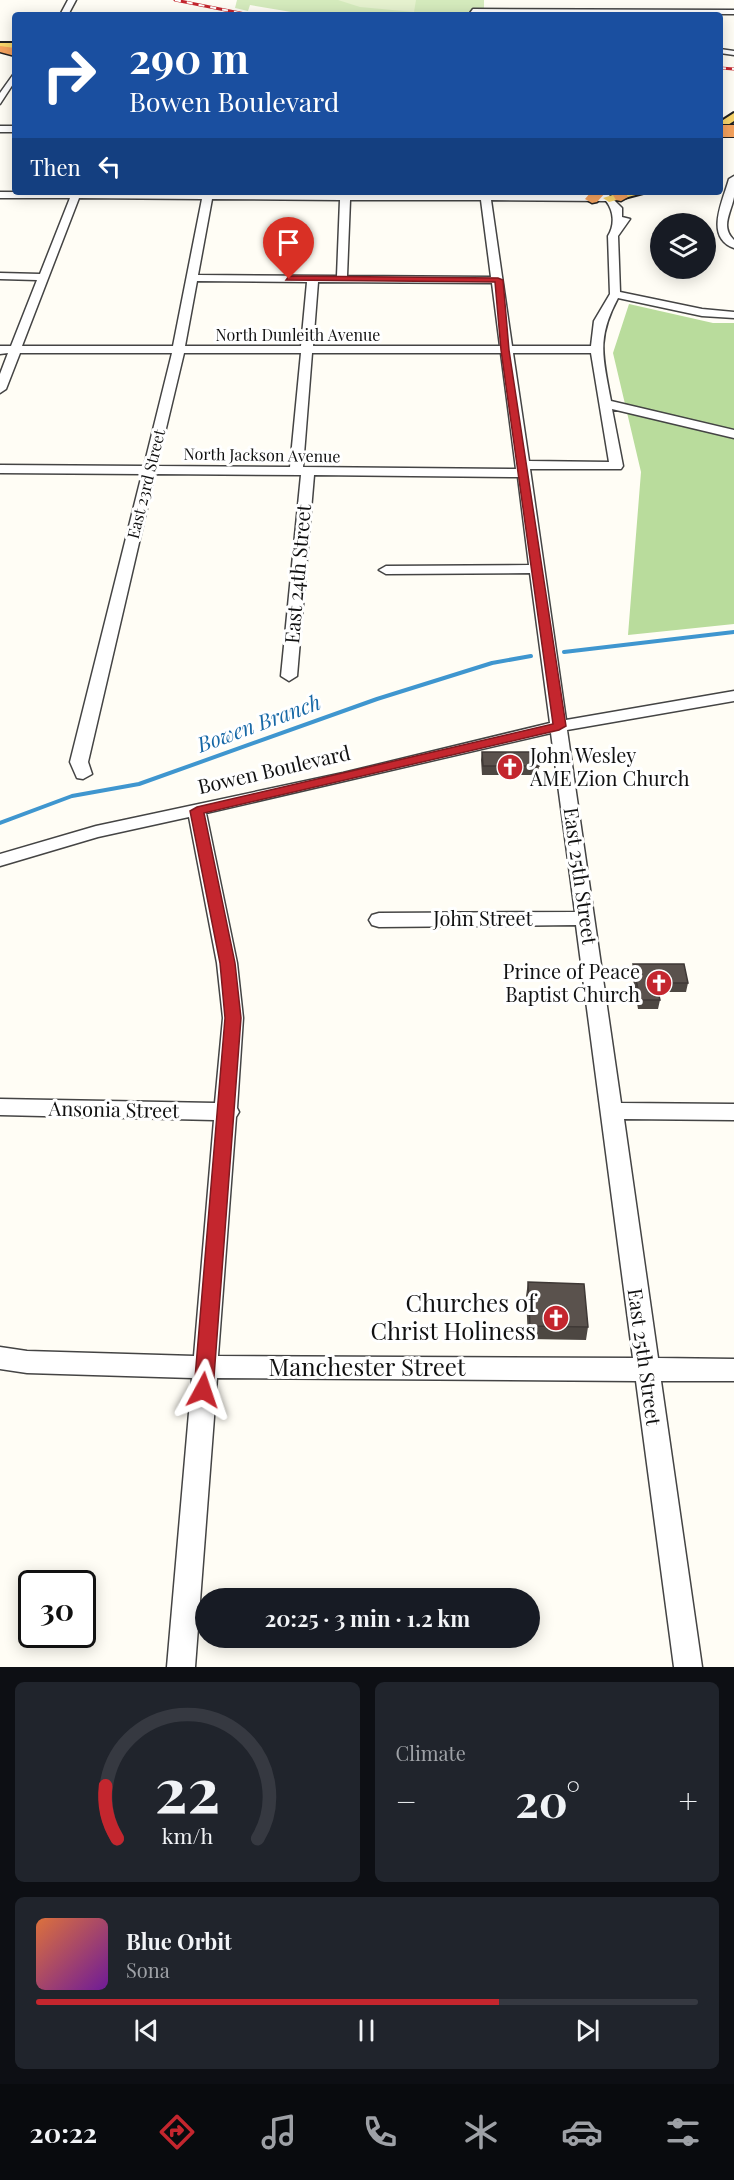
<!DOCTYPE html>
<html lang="en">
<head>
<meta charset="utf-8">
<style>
  :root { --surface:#171b24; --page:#20242c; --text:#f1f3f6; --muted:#9ea1a6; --line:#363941; --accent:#c4262e }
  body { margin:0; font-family:"Playfair Display",serif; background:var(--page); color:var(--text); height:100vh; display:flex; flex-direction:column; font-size:22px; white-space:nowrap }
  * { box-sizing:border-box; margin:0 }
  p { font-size:20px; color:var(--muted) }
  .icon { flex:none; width:33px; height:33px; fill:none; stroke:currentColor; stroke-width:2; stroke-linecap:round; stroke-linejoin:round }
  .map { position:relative; height:1667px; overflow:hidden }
  .drawer { display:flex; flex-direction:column; gap:15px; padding:15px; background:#0d0f14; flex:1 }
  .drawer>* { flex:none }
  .hud { position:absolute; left:12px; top:12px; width:711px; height:183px; border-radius:6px; box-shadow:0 3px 15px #0003; background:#1a4fa0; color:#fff; overflow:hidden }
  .buttons { position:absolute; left:650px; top:213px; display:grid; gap:12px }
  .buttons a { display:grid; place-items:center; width:66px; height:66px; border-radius:50%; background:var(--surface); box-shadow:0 3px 15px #0003; font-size:30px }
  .speed { position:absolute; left:18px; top:1570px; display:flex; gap:12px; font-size:30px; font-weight:700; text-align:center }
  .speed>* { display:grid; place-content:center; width:78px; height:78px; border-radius:50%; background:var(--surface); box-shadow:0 3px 15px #0003; line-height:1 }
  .speed .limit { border:3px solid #111; border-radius:9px; background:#fff; color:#111 }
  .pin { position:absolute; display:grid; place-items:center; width:51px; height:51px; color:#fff; margin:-62px -26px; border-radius:50% 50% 50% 0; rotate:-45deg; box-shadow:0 0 6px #0007 }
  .pin .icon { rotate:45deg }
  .me { position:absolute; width:66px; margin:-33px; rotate:5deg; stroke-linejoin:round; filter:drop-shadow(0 0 4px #0008) }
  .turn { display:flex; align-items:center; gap:21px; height:126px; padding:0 18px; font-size:27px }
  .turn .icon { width:78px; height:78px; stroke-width:2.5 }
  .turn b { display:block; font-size:42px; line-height:51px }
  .then { display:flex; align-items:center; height:57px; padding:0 18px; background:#0003; gap:12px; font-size:22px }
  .big { font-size:45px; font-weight:700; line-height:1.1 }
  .drawer .widget { flex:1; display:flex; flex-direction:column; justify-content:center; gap:9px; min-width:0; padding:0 21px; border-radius:9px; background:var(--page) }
  .drawer .dial { align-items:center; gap:0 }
  .dial svg { height:156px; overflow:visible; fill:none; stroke:var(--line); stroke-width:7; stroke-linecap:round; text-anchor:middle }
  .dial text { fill:var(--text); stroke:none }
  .song { display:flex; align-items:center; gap:18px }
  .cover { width:72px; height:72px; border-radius:9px; background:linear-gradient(135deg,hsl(20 70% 55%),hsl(280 70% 35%)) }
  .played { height:6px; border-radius:3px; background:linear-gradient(90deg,var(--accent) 70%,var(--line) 70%) }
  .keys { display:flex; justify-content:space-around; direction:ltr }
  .heat { display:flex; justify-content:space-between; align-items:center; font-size:33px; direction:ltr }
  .drawer .tiles { flex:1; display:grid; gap:15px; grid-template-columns:1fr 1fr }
  .widget:last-child { grid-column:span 2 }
  .trip { position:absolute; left:195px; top:1588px; width:345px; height:60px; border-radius:30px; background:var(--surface); box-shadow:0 3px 15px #0003; font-weight:700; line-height:60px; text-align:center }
  .menu { display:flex; height:96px; justify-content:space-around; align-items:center; background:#090b0e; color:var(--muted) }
  .menu .icon { width:42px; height:42px }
  .menu .selected { color:var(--accent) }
  .menu b { font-size:27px; color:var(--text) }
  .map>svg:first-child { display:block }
  .green { fill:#d5ebbd }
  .forest { fill:#b9dc9c }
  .pitch { fill:#e6f2cf }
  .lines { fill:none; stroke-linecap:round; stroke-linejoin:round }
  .stream { stroke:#3f96cf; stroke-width:4 }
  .minor-casing { stroke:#444; stroke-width:3 }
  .major-casing { stroke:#222; stroke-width:4 }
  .highway-casing { stroke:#222; stroke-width:3 }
  .minor { fill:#fff; fill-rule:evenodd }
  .major { fill:#f9d66b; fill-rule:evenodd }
  .highway { fill:#f5a25d; fill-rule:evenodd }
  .rail-casing { stroke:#c4262e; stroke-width:3 }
  .rail { stroke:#fff; stroke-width:2; stroke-dasharray:6; stroke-linecap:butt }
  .highway-bridge-casing { stroke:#222; stroke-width:14; stroke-linecap:butt }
  .highway-bridge { stroke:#f5a25d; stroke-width:12 }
  .wall { fill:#4d4742 }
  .building { fill:#5a524d; stroke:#3f3936; stroke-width:1.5 }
  .route { fill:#c4262e; stroke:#7f191e; stroke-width:1.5 }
  .labels { text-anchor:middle; stroke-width:6; stroke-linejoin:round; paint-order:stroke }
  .far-street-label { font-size:16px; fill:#111; stroke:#fff }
  .street-label { font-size:20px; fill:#111; stroke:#fff }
  .poi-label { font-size:20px; fill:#111; stroke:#fff; text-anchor:start }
  .water-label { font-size:21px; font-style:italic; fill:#1768a6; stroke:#fff }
  .near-poi-label { font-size:24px; fill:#111; stroke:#fff; text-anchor:end }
  .near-street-label { font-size:24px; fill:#111; stroke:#fff }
</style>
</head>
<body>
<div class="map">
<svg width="734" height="1667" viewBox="0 0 734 1667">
  <rect width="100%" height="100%" fill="#fffdf5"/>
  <!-- green -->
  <path class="green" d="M237,0H484V14L309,15L250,5L248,11L235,8Z"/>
  <!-- forest -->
  <path class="forest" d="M629,304L713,323H734V624L628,635L641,472L613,353Z"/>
  <!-- pitch -->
  <path class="pitch" d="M338,0H416L414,12L360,7Z"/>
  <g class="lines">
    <!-- stream -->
    <path class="stream" d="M564,652L734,632
      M0,823L72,796L139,784L377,699L492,663L531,656"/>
    <defs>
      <path id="minor" d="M68,0H76L68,15H60Z
        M473,9L734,10V14L470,13Z
        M720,49L734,51V55L720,53Z
        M15,72V81L0,104V93Z
        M0,126H15V132H0Z
        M734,176C734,183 734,190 734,197C731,213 720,227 734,240V248C704,237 723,201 729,179Z
        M0,192L481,194L480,192H490V195H609L622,208V217L630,219L618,236L620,292L702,309L734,312V318L702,316L618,298C596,339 603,357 611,401L734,430V438L612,409L623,466L621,469H530L566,720L734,691V701L567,730L621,1103L734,1104V1120L624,1119L658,1358L734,1359V1381H661L702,1667H674L636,1381L217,1378L195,1667H167L192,1378L27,1373L0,1369V1347L27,1351L194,1356L214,1120L0,1115V1099L215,1103L223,1018L217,963L189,817L98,837L0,866V854L96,826L343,773L550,723L530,573L386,574L379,570L386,566L529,565L518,477L314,475L297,676L289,681L281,676L301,475L155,474L88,762L92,774L83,779L77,778L70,762L142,474L0,473V465L144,466L172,353H20L6,389L0,393V374L8,353L0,354V346H11L37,280L0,279V273L40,274L70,198H0ZM79,198L202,199L173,346H22ZM212,199L340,200L337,276L198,275ZM350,200H481L491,277L347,276ZM491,200L606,201C614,211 615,225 608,236L610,294L594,321L591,346H512ZM197,281L307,282L301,346H185ZM318,282L492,283L500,346H313ZM184,353H301L290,467L157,466ZM312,353H501L516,469L303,467ZM513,353H591L609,462L529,461ZM551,733L575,912L379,913L372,915L369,920L372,925L379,927L576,925L633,1358L218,1356L236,1117L239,1112L237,1108L243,1018L237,963L206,813Z"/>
      <path id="major" d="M0,43H15V49H0Z
        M734,113V121L720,130V122Z
        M622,192H647L609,202L603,198Z"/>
      <path id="highway" d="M0,46L15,48V56L0,52Z
        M591,192H606L597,202L592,203L585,199Z
        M611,192H625L628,197L621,201L616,200Z"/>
    </defs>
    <!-- minor casing -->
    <use href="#minor" class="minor-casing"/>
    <!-- major casing -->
    <use href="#major" class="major-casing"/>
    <!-- highway casing -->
    <use href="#highway" class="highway-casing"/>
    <!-- minor -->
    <use href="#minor" class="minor"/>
    <!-- major -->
    <use href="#major" class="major"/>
    <!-- highway -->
    <use href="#highway" class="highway"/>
    <defs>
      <path id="rail" d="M175,0L250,15
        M720,68L734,69"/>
    </defs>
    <!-- rail casing -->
    <use href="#rail" class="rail-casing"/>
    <!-- rail -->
    <use href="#rail" class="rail"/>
    <defs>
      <path id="highway-bridge" d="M720,131H734"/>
    </defs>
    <!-- highway-bridge casing -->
    <use href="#highway-bridge" class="highway-bridge-casing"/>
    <!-- highway-bridge -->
    <use href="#highway-bridge" class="highway-bridge"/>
  </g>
  <!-- wall -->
  <path class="wall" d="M482,752L539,766L538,775H482L481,760Z
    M633,964L688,983L686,992H658L660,1000L658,1009H638L632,973Z
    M528,1282L588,1327L586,1340L528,1339L526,1296Z"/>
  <!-- building -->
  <path class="building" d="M482,752H537L539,766H483Z
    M633,964H684L688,983H656L660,1000H640Z
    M528,1282L584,1284L588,1327L530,1326Z"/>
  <!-- route -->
  <path class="route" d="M289,276L498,278L503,280L509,350L566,726L559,730L204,813L235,963L241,1018L213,1390L210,1396L203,1399L197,1396L194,1390L225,1018L220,963L190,811L197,807L553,724L501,350L495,282L286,280Z"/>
  <!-- icons -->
  <defs>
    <symbol id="church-disc" viewBox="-11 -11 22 22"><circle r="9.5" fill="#c4262e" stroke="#fff"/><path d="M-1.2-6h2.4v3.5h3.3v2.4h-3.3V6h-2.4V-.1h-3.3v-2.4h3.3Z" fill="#fff"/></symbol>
  </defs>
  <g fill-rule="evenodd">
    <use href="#church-disc" x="495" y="752" width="30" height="30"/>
    <use href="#church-disc" x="644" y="968" width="30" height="30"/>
    <use href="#church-disc" x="541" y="1303" width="30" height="30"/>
  </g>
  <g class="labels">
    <!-- far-street labels -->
    <g class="far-street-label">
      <text x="298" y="341">North Dunleith Avenue</text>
      <text transform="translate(262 455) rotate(1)" y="6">North Jackson Avenue</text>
      <text transform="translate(146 484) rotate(-76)" y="6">East 23rd Street</text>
    </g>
    <!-- street labels -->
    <g class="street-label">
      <text transform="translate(298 574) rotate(-85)" y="7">East 24th Street</text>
      <text transform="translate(274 770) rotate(-13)" y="7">Bowen Boulevard</text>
      <text transform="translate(580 876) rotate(82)" y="7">East 25th Street</text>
      <text x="483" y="926">John Street</text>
      <text transform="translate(114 1110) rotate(1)" y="7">Ansonia Street</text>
      <text transform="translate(644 1357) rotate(82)" y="7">East 25th Street</text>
    </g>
    <!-- poi labels -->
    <g class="poi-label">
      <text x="530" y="763">John Wesley<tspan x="530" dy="23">AME Zion Church</tspan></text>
      <text x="640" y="979" text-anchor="end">Prince of Peace<tspan x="640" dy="23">Baptist Church</tspan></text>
    </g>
    <!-- water labels -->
    <g class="water-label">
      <text transform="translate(259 724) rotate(-20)" y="7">Bowen Branch</text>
    </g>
    <!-- near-poi labels -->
    <g class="near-poi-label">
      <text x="536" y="1312">Churches of<tspan x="536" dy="28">Christ Holiness</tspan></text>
    </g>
    <!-- near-street labels -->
    <g class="near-street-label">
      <text x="367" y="1376">Manchester Street</text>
    </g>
  </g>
</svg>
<div class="buttons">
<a><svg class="icon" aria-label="layers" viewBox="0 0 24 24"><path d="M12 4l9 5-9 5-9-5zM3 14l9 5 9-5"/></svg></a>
</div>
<div class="speed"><div class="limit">30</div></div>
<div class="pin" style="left:289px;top:279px;background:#d93025"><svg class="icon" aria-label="arrive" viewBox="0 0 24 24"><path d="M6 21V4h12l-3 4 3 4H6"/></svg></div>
<svg class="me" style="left:203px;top:1390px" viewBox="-20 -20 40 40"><path d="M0-17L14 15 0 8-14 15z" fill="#c4262e" stroke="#fff" stroke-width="4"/></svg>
<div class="trip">20:25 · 3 min · 1.2 km</div>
<div class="hud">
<div class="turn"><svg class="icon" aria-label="right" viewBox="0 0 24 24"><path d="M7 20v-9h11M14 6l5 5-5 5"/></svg><div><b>290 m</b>Bowen Boulevard</div></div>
<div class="then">Then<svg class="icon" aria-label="left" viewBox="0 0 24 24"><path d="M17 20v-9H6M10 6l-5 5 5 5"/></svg></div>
</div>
</div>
<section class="drawer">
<div class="tiles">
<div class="widget dial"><svg viewBox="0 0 100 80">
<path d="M14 69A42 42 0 1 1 86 69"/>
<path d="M14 69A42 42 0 0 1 8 42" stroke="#c4262e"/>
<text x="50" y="56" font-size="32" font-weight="700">22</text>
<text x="50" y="72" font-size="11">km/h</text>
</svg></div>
<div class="widget"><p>Climate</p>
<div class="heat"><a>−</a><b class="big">20°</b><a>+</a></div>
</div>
<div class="widget">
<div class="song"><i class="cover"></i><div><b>Blue Orbit</b><p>Sona</p></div></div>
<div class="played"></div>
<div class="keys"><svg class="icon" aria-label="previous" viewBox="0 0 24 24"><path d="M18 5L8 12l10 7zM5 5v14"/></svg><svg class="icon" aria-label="pause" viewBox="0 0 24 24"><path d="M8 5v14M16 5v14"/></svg><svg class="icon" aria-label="next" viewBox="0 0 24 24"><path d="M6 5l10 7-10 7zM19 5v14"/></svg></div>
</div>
</div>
</section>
<nav class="menu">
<b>20:22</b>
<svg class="icon selected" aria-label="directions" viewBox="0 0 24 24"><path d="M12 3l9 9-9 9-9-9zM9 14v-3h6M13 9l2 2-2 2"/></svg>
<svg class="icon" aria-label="music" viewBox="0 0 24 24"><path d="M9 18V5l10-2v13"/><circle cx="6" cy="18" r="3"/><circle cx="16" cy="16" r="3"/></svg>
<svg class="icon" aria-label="phone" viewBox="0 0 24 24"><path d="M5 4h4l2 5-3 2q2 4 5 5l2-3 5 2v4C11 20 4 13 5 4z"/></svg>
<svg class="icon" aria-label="climate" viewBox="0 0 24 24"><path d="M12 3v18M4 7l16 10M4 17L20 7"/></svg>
<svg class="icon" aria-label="car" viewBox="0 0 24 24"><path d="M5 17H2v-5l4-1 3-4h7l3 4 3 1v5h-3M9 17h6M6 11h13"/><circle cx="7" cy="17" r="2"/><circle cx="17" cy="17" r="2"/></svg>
<svg class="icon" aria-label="filters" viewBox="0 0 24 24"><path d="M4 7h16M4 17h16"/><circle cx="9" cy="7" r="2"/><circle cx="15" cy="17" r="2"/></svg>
</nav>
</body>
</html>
